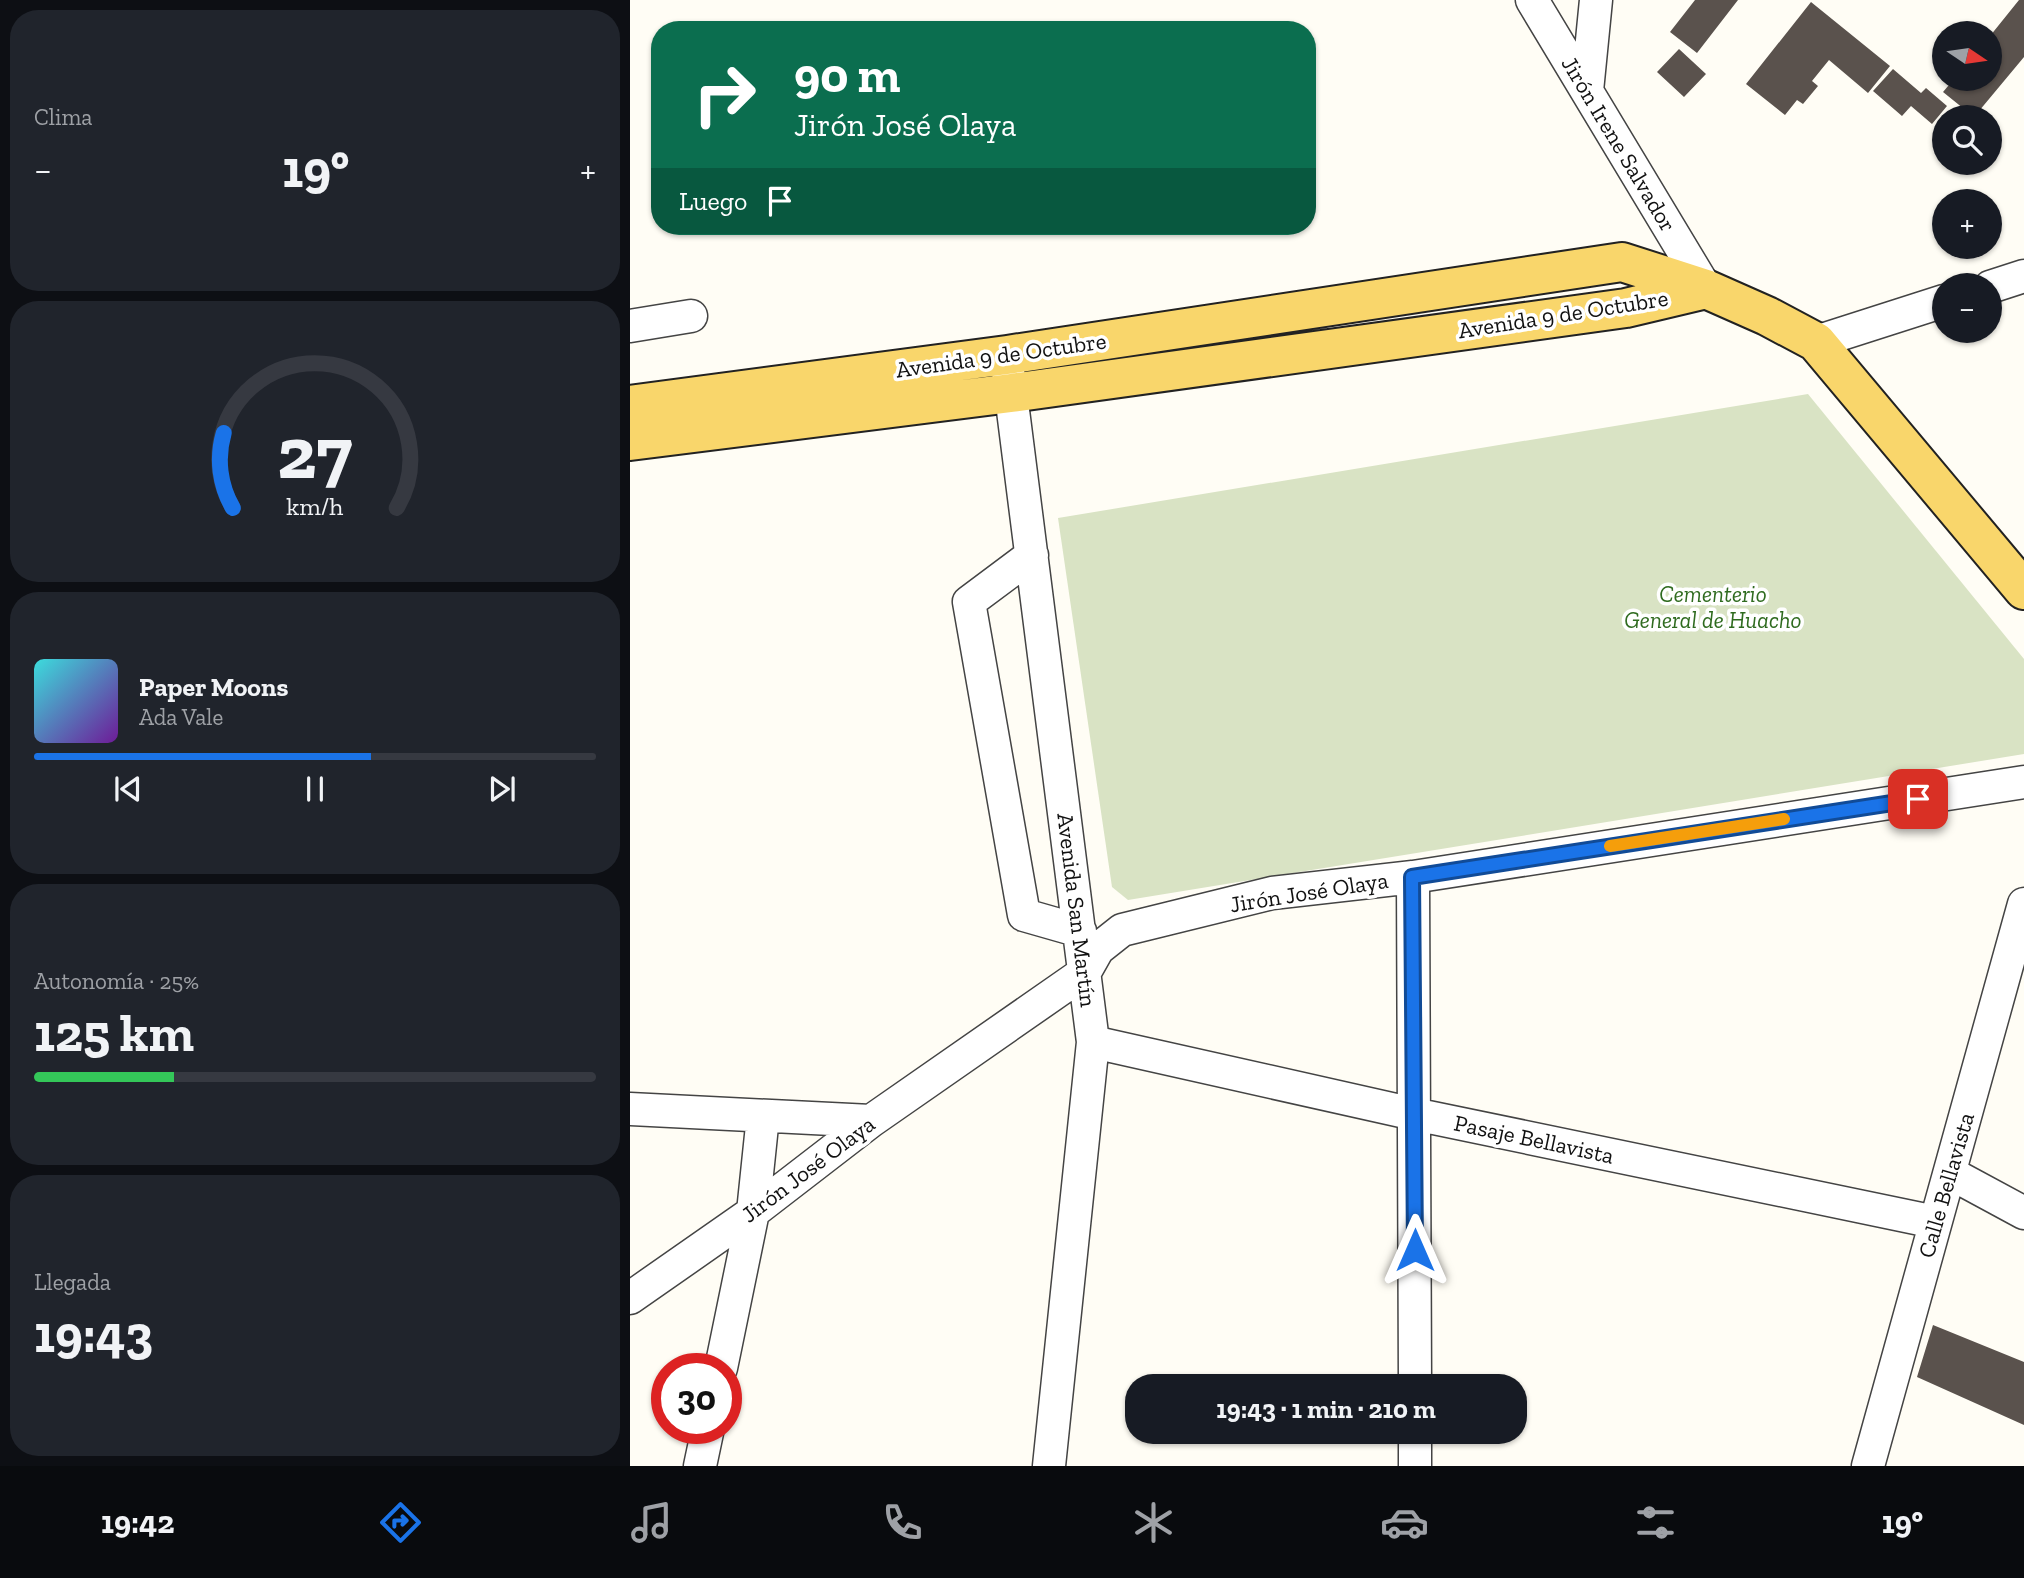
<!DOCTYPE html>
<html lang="es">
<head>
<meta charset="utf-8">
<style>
  :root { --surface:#171b24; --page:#20242c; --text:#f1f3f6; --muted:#9ea1a6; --line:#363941; --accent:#1a73e8 }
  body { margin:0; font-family:"Zilla Slab",serif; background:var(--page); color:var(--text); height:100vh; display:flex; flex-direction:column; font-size:26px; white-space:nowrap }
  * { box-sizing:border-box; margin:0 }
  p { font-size:23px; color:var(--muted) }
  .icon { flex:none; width:38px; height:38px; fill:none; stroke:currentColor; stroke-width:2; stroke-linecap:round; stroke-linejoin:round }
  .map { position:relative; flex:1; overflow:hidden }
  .drawer { display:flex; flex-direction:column; gap:10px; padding:10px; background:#0d0f14; width:630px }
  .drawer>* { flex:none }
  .top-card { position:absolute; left:21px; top:21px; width:665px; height:214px; border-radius:28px; box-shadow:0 2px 5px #0004; background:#0b6e4f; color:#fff; overflow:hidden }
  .needle { width:46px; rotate:103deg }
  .buttons { position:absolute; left:1302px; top:21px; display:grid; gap:14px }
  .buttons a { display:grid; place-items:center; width:70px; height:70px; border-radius:50%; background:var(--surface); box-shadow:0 2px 5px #0004; font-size:35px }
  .speed { position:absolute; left:21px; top:1353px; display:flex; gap:14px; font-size:35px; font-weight:700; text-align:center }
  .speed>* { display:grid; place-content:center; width:91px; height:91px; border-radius:50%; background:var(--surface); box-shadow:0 2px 5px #0004; line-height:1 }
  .speed .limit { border:10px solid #d22; background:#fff; color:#111 }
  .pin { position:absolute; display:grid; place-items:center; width:60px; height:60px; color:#fff; margin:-30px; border-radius:14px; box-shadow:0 4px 10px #0006 }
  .me { position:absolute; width:77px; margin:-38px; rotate:0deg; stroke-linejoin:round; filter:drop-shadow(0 0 5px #0008) }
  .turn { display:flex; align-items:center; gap:24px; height:147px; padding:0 28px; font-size:32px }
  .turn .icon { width:91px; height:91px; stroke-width:2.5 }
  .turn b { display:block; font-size:49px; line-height:60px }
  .then { display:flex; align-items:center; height:66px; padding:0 28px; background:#0003; gap:14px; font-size:26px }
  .big { font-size:52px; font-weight:700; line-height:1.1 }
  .drawer .tile { flex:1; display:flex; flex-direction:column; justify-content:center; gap:10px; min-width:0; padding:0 24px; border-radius:28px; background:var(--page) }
  .drawer .dial { align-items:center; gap:0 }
  .dial svg { height:182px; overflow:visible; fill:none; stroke:var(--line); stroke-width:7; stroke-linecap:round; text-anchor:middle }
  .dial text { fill:var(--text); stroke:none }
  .song { display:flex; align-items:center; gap:21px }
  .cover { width:84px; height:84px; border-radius:10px; background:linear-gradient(135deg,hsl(180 70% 55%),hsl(280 70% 35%)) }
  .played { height:7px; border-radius:4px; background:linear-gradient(90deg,var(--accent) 60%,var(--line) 60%) }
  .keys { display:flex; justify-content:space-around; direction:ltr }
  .heat { display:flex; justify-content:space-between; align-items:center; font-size:38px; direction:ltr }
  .charge { height:10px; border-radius:5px; background:linear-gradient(90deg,#34c759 25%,var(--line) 0) }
  .trip { position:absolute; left:495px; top:1374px; width:402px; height:70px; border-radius:28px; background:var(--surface); box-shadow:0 2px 5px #0004; font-weight:700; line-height:70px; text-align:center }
  .tabs { display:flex; height:112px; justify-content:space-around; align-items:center; background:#090b0e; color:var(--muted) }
  .tabs .icon { width:49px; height:49px }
  .tabs .active { color:var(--accent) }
  .tabs b { font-size:32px; color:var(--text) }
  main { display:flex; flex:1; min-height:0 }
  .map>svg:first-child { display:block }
  .cemetery { fill:#d9e3c4 }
  .building { fill:#5a524d }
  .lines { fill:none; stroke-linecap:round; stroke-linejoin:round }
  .minor-casing { stroke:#444; stroke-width:35 }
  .major-casing { stroke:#222; stroke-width:42 }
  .minor { stroke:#fff; stroke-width:32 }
  .major { stroke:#f9d66b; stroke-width:38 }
  .route-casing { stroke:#114b97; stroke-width:18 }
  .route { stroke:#1a73e8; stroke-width:12 }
  .slow { stroke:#f59e0b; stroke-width:12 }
  .labels { text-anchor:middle; stroke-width:7; stroke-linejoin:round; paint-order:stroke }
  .street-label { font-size:23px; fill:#111; stroke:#fff }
  .park-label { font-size:23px; font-style:italic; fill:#2f6b1f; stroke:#fff }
</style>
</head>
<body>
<main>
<section class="drawer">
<div class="tile"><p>Clima</p>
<div class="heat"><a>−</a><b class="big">19°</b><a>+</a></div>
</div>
<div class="tile dial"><svg viewBox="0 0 100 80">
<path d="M14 69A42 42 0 1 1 86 69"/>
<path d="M14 69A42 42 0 0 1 10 36" stroke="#1a73e8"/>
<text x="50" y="56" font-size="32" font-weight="700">27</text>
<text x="50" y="72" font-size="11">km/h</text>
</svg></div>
<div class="tile">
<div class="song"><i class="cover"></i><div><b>Paper Moons</b><p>Ada Vale</p></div></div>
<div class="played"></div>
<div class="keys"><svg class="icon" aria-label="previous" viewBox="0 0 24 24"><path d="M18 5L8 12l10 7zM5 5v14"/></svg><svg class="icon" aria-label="pause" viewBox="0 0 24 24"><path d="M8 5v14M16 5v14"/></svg><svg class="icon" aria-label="next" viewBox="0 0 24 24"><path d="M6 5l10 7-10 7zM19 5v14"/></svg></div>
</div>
<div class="tile"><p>Autonomía · 25%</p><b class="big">125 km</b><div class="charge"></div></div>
<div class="tile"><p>Llegada</p><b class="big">19:43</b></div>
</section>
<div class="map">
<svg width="1394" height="1466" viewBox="0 0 1394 1466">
  <rect width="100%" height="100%" fill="#fffdf5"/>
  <!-- cemetery -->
  <path class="cemetery" d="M1178,394L1394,659V754L498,900L482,887L428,518Z"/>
  <!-- building -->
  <path class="building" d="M1065,0H1108L1067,53L1040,32Z
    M1389,0H1394V57L1344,117L1313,92L1324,79H1360V36Z
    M1181,2L1260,66L1238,93L1199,60L1182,81L1188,86L1173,104L1167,100L1155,115L1116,84Z
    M1049,49L1076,74L1054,97L1027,72Z
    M1263,69L1291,93L1296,88L1317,106L1302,124L1281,106L1272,116L1243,91Z
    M1303,1325L1394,1362V1425L1287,1377Z"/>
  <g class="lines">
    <defs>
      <path id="minor" d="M902,0L1076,289
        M957,91L966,0
        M1360,287L1394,276
        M0,326L61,316
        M1186,342L1314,301
        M378,371L463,1042L419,1466
        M402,555L339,602L394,915L450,931
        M783,877L785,1386
        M463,1042L784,1114L1305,1222
        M0,1109L241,1121
        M1320,1173L1394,1213
        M0,1298L123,1212L241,1121L455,972L468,949L492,930L642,893L783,877L1394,782
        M91,1368L123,1212L133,1116
        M785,1432V1466
        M70,1466L78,1428
        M1238,1466L1394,904"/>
      <path id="major" d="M0,405L377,355L992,262L1076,289L1137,316L1186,342L1394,590
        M0,441L381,393L996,308L1076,289"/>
    </defs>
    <!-- minor casing -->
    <use href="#minor" class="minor-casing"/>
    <!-- major casing -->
    <use href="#major" class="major-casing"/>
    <!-- minor -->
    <use href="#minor" class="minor"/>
    <!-- major -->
    <use href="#major" class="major"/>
  </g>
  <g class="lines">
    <defs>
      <path id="route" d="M785,1250L782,877L1288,799"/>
    </defs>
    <!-- route casing -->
    <use href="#route" class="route-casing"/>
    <!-- route -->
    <use href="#route" class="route"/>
    <!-- slow -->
    <path class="slow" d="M980,846L1154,819"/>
  </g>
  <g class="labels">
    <!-- street labels -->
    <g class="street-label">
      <text transform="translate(989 144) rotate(59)" y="8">Jirón Irene Salvador</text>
      <text transform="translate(933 314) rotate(-9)" y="8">Avenida 9 de Octubre</text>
      <text transform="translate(371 355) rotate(-8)" y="8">Avenida 9 de Octubre</text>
      <text transform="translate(679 892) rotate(-9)" y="8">Jirón José Olaya</text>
      <text transform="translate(447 910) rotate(83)" y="8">Avenida San Martín</text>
      <text transform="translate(904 1139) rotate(12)" y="8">Pasaje Bellavista</text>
      <text transform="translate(178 1169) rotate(-37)" y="8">Jirón José Olaya</text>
      <text transform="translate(1316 1185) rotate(-74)" y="8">Calle Bellavista</text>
    </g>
    <!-- park labels -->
    <g class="park-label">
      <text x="1083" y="602">Cementerio<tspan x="1083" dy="26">General de Huacho</tspan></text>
    </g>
  </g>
</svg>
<div class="buttons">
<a><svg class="needle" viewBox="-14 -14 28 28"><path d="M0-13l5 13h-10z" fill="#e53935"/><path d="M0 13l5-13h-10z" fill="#9ea1a6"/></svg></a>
<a><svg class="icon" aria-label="search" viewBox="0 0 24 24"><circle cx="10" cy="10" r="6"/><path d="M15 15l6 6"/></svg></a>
<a>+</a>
<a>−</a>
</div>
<div class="speed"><div class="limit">30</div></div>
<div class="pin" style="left:1288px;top:799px;background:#d93025"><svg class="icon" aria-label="arrive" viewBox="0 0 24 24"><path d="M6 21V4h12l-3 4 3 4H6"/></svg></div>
<svg class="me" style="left:785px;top:1250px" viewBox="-20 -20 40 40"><path d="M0-17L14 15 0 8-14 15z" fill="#1a73e8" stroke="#fff" stroke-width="4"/></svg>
<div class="trip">19:43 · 1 min · 210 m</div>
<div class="top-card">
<div class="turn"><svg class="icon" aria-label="right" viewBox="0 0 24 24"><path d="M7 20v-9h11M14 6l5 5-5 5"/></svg><div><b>90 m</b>Jirón José Olaya</div></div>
<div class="then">Luego<svg class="icon" aria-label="arrive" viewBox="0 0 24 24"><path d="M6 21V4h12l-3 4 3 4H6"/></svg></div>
</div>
</div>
</main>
<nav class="tabs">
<b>19:42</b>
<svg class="icon active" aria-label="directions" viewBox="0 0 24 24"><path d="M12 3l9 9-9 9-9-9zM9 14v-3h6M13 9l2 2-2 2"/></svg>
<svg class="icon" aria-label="music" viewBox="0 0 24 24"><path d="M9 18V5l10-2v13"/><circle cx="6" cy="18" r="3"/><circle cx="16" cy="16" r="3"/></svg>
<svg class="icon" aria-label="phone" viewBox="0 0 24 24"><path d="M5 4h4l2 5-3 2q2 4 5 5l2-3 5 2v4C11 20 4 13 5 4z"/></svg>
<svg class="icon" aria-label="climate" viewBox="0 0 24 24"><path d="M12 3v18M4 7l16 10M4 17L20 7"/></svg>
<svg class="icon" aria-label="car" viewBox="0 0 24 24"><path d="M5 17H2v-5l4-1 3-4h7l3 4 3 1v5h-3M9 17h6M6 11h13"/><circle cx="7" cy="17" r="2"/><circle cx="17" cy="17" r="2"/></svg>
<svg class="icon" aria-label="filters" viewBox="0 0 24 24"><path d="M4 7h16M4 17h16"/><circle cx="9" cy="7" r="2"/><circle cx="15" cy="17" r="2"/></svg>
<b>19°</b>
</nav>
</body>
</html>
